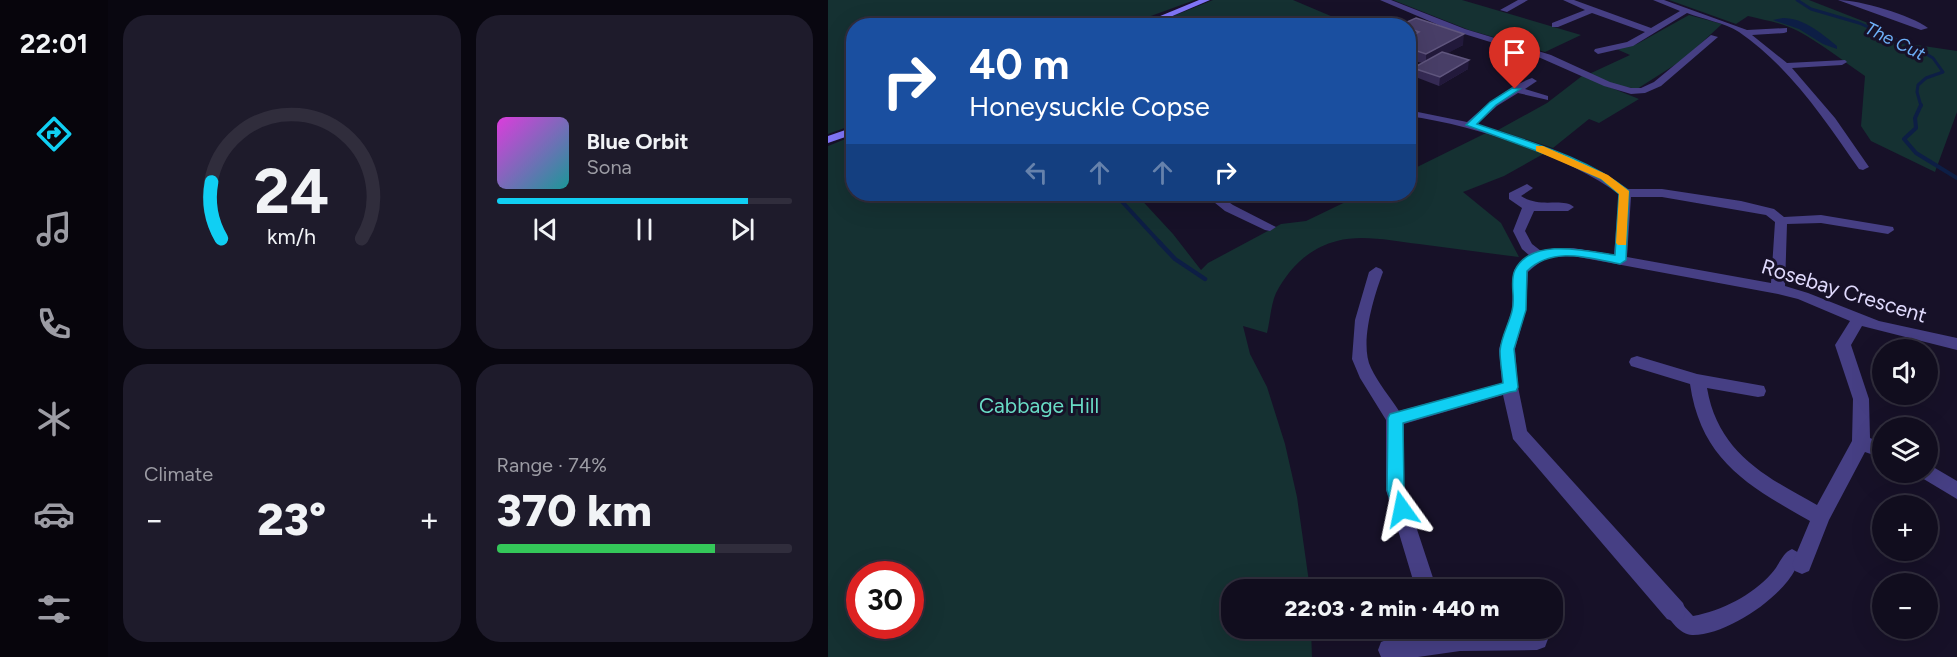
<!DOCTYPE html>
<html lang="en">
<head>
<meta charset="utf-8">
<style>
  :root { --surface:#110d1e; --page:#1e1b2b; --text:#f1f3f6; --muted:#9c9ca4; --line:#302d3c; --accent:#10cff3 }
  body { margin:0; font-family:Figtree,sans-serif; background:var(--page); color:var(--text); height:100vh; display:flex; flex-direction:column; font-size:22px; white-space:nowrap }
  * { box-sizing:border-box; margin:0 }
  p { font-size:20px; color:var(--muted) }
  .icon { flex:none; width:33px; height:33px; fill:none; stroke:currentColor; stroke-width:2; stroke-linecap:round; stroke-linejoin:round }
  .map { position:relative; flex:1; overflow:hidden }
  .side { display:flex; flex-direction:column; gap:15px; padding:15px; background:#090710; width:720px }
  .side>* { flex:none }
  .hud { position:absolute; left:18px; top:18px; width:570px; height:183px; border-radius:24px; box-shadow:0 6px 24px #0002,0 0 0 2px var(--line); background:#1a4fa0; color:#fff; overflow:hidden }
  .controls { position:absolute; left:1044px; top:339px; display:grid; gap:12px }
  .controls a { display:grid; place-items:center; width:66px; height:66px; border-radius:50%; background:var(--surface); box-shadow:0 6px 24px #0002,0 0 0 2px var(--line); font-size:30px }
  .speed { position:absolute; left:18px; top:561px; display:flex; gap:12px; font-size:30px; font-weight:700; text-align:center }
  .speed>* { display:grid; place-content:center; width:78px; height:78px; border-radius:50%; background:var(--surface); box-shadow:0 6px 24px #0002,0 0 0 2px var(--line); line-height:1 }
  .speed .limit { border:9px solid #d22; background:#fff; color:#111 }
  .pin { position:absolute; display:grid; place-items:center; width:51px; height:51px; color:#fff; margin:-62px -26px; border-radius:50% 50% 50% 0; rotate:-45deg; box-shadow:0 0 6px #0007 }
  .pin .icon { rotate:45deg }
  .me { position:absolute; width:66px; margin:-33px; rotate:348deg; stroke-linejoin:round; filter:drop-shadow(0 0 4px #0008) }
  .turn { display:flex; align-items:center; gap:21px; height:126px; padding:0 24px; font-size:27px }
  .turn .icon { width:78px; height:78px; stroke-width:2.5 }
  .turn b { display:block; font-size:42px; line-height:51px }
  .lanes { display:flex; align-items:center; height:57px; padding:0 24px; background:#0003; justify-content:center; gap:30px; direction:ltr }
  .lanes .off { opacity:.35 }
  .big { font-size:45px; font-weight:800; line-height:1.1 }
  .side .widget { flex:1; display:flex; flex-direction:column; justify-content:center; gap:9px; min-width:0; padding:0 21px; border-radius:24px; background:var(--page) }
  .side .dial { align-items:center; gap:0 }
  .dial svg { height:156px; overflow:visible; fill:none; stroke:var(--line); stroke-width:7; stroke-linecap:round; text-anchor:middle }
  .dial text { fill:var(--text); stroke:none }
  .song { display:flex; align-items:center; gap:18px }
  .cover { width:72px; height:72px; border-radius:9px; background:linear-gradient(135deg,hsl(300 70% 55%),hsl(180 70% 35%)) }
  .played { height:6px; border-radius:3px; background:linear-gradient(90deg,var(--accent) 85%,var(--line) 85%) }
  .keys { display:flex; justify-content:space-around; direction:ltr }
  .heat { display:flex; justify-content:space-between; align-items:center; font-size:33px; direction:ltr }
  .charge { height:9px; border-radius:4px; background:linear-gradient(90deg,#34c759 74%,var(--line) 0) }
  .side .tiles { flex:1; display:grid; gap:15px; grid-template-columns:repeat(2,1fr) }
  .trip { position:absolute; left:393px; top:579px; width:342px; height:60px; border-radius:24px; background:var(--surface); box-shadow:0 6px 24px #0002,0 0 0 2px var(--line); font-weight:800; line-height:60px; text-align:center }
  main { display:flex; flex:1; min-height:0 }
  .tab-bar { display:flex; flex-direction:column; width:108px; justify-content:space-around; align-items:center; background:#07050c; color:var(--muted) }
  .tab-bar .icon { width:42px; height:42px }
  .tab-bar .active { color:var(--accent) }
  .tab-bar b { font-size:27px; color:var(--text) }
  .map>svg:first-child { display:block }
  .green { fill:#153132; fill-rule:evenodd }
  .water { fill:#0d1e45 }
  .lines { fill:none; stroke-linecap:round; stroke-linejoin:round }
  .stream-far2 { stroke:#0d1e45; stroke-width:3 }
  .stream-far1 { stroke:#0d1e45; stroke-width:4 }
  .stream { stroke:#0d1e45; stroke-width:4.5 }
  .pedestrian { fill:#463f84; fill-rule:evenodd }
  .minor { fill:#463f84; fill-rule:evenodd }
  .secondary { fill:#8176f8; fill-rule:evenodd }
  .wall { fill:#362b55 }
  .shaded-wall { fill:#22193b }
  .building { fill:#483e67; stroke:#60567e; stroke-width:1.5 }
  .route { fill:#10cff3; stroke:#0a879e; stroke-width:1.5 }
  .slow { fill:#f59e0b }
  .labels { text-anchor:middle; stroke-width:6; stroke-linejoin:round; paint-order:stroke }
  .far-water-label { font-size:18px; font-style:italic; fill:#6eb0f8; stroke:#171128 }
  .street-label { font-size:21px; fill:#e0dafd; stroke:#171128 }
  .park-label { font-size:21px; fill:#69dbc5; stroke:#171128 }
</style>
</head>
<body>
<main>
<nav class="tab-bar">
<b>22:01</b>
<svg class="icon active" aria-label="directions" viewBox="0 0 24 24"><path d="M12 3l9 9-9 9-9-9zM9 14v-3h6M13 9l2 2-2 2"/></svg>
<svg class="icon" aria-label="music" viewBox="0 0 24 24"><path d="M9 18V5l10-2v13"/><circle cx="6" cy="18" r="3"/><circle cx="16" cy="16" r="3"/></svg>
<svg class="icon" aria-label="phone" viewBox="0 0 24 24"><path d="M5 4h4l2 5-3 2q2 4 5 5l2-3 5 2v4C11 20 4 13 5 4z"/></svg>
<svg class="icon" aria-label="climate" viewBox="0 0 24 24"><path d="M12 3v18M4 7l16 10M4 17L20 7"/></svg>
<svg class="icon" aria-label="car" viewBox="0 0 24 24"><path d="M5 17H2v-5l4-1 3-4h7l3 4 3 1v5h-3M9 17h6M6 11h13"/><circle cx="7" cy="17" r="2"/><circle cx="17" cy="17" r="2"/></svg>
<svg class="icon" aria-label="filters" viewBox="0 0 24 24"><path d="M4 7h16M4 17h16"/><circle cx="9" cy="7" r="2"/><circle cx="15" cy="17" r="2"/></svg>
</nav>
<section class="side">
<div class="tiles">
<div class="widget dial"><svg viewBox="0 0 100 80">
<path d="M14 69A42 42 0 1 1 86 69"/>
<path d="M14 69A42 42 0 0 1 9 40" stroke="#10cff3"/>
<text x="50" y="56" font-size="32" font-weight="700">24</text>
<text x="50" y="72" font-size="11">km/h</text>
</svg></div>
<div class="widget">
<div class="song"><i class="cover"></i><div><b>Blue Orbit</b><p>Sona</p></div></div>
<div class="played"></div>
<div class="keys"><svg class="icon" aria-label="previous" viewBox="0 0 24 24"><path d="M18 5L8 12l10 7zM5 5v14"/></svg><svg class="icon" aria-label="pause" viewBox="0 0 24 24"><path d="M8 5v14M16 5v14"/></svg><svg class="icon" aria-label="next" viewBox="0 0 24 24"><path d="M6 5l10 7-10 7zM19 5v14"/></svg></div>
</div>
<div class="widget"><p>Climate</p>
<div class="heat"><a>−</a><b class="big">23°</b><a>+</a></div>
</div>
<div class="widget"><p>Range · 74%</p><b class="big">370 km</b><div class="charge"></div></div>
</div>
</section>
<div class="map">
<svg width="1129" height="657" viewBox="0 0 1129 657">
  <rect width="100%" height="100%" fill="#171128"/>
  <!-- green -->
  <path class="green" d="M0,0H367L298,25L26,26L25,125L0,134Z
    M385,0H465L524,25H323Z
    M565,0H634L753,35L717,52L641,30Z
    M841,0H981L1040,23L1049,30L1048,34L1060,39L1082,44L1129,51V112L1107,172L1043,141L1033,126L1037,76C1015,61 994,44 970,31C955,23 936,20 920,16L908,24Z
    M861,15L894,24L856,59L809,89L788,85L761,74L802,55L786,48L809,44Z
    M754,76L811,99L771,123L761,119L725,148L670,130L719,103Z
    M658,133L717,153L676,176L635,192L673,223L691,257C657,253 624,248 591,244C565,241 534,234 509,241C481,248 461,268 448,293C443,304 442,321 439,333L415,326L422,354L439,387L457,444L469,497L482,589L404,590V628L483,629L484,657H0V146L25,136L26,194H308L345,234L373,270L380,263L453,224L478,221L534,194H580L581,171ZM32,574H82V626H32Z"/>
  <!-- water -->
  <path class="water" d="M955,18C976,18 993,33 1009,46V49L995,44L971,29L945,20Z"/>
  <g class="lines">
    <!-- stream-far2 -->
    <path class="stream-far2" d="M969,0L983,9L1031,23L1090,49L1105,58L1115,72L1098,78L1090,85L1089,92L1093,106"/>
    <!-- stream-far1 -->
    <path class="stream-far1" d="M1093,105L1087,118L1088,128L1076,139L1088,153L1129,178
      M287,194L333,244"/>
    <!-- stream -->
    <path class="stream" d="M331,242L347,259L377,279"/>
    <!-- pedestrian -->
    <path class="pedestrian" d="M964,549L980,558L983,564L980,570L974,573L967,570C952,599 897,636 864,635C853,635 841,620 837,611L840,604L847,601L854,604L865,616C894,611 924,595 943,574C951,566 954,553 964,549Z"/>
    <!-- minor -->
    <path class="minor" d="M552,0H563L637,29L723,55L782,82L803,88H813L826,82L883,35L890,37L833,86L817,93L803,94L776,86L708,56L620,29Z
      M690,0H700L679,12L672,10Z
      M735,0H746L823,28L852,11L825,0H836L919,30L959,28V32L956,33L924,35L959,63L1017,60L1019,62L1014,65L964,68L1007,118L1041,167L1035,170L1031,169C996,119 962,67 911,32C897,23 875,19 859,13L805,46L770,54L766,51L767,49L799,42L817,32L764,13L730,27H724V23L757,10Z
      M1010,0C1032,0 1083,15 1100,28L1093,30Z
      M704,78L709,81L697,89L720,96V100L690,93L669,106L648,125L745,158L774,172L800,189H834L913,201L946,209L956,217L993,215L1065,227L1066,230L1060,234L993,223L959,224L957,286L980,293L1051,321L1129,338V350L1034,326L1023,345L1041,399L1042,438L1054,443V458L1037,452L1001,520L981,571L974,574L967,571L964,564L982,521C920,486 873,460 862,384L803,366L801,362L803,358L809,356L869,374L936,386L938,391L936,396L930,397L879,388C890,452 936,476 989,505L1024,441L1025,399L1007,345L1022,321L970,299L950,294L745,256C721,257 718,256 700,272L698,310L687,349L690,387L699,431L855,603L858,611L855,619L847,622L839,619L685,439L675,395L576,424V490L609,590H588L558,490V420L532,378L524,359L527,320L541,272L548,267L553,269L555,272C546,296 531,344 543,368C550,383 562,397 571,411L674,383L671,349L684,310L686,270L702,256L694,249L685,231L694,208L681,199V193L699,184L705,188L693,196C712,209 734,197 746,207L740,211H706L697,231L704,244L713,251L745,248L786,255L791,194C737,155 646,125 580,116V110L639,122C659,104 680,87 704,78ZM803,197H834L938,215L947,222L943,283L799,257Z
      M376,194H389L405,205L448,227L442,231L437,230L397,211Z
      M1100,464L1129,481V499L1094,478L1091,472H1100Z
      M710,628L717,631L720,639L717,647L709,650L632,651L590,657H553L550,650L553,642L561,639L632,629Z"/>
    <!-- secondary -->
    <path class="secondary" d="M371,0H382L321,26H308Z
      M26,127V134L0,143V136Z"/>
  </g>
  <!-- wall -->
  <path class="wall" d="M580,26L635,45L619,53L640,69L611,86L585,76V68L594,63L580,59Z"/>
  <!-- shaded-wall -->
  <path class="shaded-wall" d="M636,34L635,45L598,65V54Z
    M641,60L640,69L611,86L612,77Z"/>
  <!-- building -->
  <path class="building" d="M588,18L636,34L598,54L580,48V38L591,32L580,28V26L572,25Z
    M614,52L641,60L612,77L585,68Z"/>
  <!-- route -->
  <path class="route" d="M684,88L692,89L668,105L649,124C701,142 757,156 801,191L798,260L792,264C761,258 725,246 699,271L698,310L686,349L690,387L688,391L682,392L575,423L576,490L582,509L580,515L574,517L567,515L559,490L560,418L562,414L675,383C674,372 672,361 672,351C673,337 681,324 684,311C688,297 681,282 687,270C703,237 760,251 787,255L791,194L773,179L731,159L638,125L662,102Z"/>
  <!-- slow -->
  <path class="slow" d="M708,146H715L780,175L801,191L798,245H790L788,243L791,194L773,179L708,151Z"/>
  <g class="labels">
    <!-- far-water labels -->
    <g class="far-water-label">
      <text transform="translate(1067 41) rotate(26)" y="6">The Cut</text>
    </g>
    <!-- street labels -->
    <g class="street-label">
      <text transform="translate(1016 291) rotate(17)" y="7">Rosebay Crescent</text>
    </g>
    <!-- park labels -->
    <g class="park-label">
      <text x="211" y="413">Cabbage Hill</text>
    </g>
  </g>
</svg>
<div class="controls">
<a><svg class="icon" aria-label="sound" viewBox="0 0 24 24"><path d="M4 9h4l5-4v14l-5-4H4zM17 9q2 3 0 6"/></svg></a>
<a><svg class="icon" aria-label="layers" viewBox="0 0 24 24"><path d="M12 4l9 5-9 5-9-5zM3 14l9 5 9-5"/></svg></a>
<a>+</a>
<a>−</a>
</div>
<div class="speed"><div class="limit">30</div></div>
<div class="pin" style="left:687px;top:89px;background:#d93025"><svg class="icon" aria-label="arrive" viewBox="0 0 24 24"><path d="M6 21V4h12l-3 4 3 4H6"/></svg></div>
<svg class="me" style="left:574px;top:509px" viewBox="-20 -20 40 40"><path d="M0-17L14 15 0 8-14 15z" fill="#10cff3" stroke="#fff" stroke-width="4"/></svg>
<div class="trip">22:03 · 2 min · 440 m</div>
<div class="hud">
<div class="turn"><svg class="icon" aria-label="right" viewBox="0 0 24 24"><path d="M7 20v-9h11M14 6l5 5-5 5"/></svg><div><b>40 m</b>Honeysuckle Copse</div></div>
<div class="lanes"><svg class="icon off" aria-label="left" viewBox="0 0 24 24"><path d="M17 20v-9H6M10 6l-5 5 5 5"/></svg><svg class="icon off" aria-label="ahead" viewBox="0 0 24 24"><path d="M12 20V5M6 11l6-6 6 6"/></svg><svg class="icon off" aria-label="ahead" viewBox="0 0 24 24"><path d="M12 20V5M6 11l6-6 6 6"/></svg><svg class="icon" aria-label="right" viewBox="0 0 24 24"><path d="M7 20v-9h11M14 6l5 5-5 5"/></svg></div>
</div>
</div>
</main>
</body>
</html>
